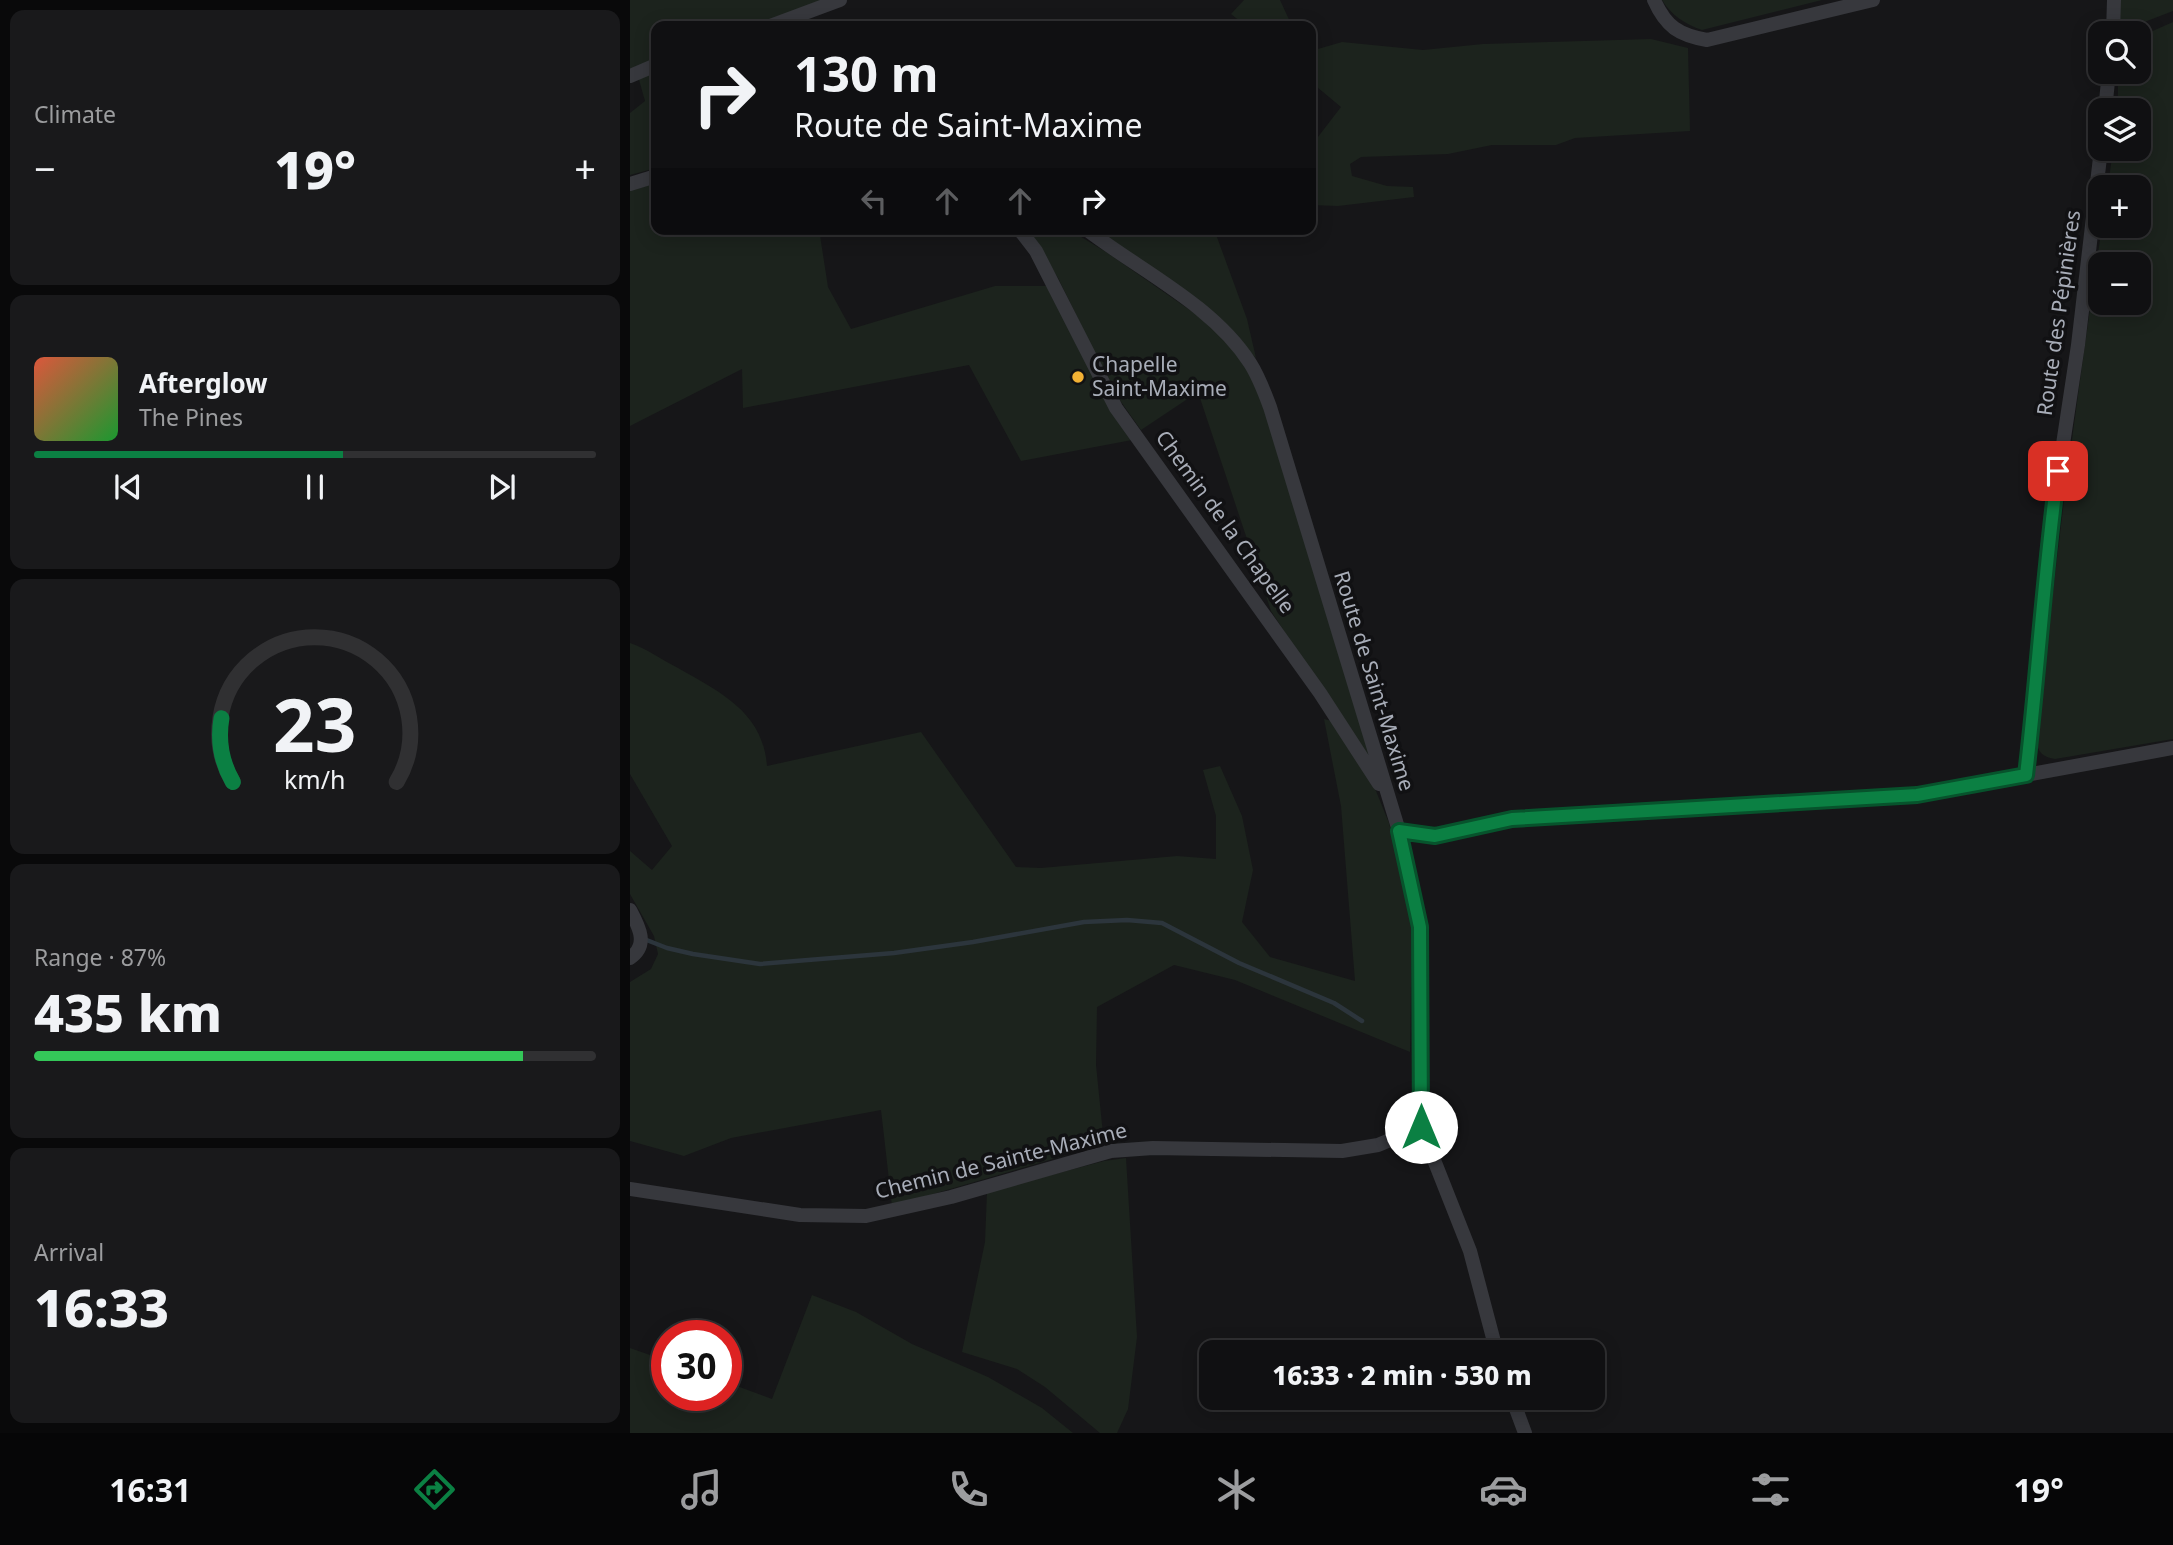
<!DOCTYPE html>
<html lang="en">
<head>
<meta charset="utf-8">
<style>
  :root { --surface:#101012; --page:#19191b; --text:#f1f3f6; --muted:#9c9d9f; --line:#303032; --accent:#0b8043 }
  body { margin:0; font-family:"Noto Sans",sans-serif; background:var(--page); color:var(--text); height:100vh; display:flex; flex-direction:column; font-size:26px; white-space:nowrap }
  * { box-sizing:border-box; margin:0 }
  p { font-size:23px; color:var(--muted) }
  .icon { flex:none; width:38px; height:38px; fill:none; stroke:currentColor; stroke-width:2; stroke-linecap:round; stroke-linejoin:round }
  .map { position:relative; flex:1; overflow:hidden }
  .panel { display:flex; flex-direction:column; gap:10px; padding:10px; background:#09090a; width:630px }
  .panel>* { flex:none }
  .top-card { position:absolute; left:21px; top:21px; width:665px; height:214px; border-radius:14px; box-shadow:0 4px 18px #0003,0 0 0 2px var(--line); background:#101012; color:var(--text); overflow:hidden }
  .buttons { position:absolute; left:1458px; top:21px; display:grid; gap:14px }
  .buttons a { display:grid; place-items:center; width:63px; height:63px; border-radius:14px; background:var(--surface); box-shadow:0 4px 18px #0003,0 0 0 2px var(--line); font-size:35px }
  .speed { position:absolute; left:21px; top:1320px; display:flex; gap:14px; font-size:35px; font-weight:700; text-align:center }
  .speed>* { display:grid; place-content:center; width:91px; height:91px; border-radius:50%; background:var(--surface); box-shadow:0 4px 18px #0003,0 0 0 2px var(--line); line-height:1 }
  .speed .limit { border:10px solid #d22; background:#fff; color:#111 }
  .pin { position:absolute; display:grid; place-items:center; width:60px; height:60px; color:#fff; margin:-30px; border-radius:14px; box-shadow:0 4px 10px #0006 }
  .me { position:absolute; width:77px; margin:-38px; rotate:0deg; stroke-linejoin:round; filter:drop-shadow(0 0 5px #0008) }
  .turn { display:flex; align-items:center; gap:24px; height:147px; padding:0 28px; font-size:32px }
  .turn .icon { width:91px; height:91px; stroke-width:2.5 }
  .turn b { display:block; font-size:49px; line-height:60px }
  .lanes { display:flex; align-items:center; height:66px; padding:0 28px; background:#0003; justify-content:center; gap:35px; direction:ltr }
  .lanes .off { opacity:.35 }
  .big { font-size:52px; font-weight:800; line-height:1.1 }
  .panel .widget { flex:1; display:flex; flex-direction:column; justify-content:center; gap:10px; min-width:0; padding:0 24px; border-radius:14px; background:var(--page) }
  .panel .dial { align-items:center; gap:0 }
  .dial svg { height:182px; overflow:visible; fill:none; stroke:var(--line); stroke-width:7; stroke-linecap:round; text-anchor:middle }
  .dial text { fill:var(--text); stroke:none }
  .song { display:flex; align-items:center; gap:21px }
  .cover { width:84px; height:84px; border-radius:10px; background:linear-gradient(135deg,hsl(10 70% 55%),hsl(130 70% 35%)) }
  .played { height:7px; border-radius:4px; background:linear-gradient(90deg,var(--accent) 55%,var(--line) 55%) }
  .keys { display:flex; justify-content:space-around; direction:ltr }
  .heat { display:flex; justify-content:space-between; align-items:center; font-size:38px; direction:ltr }
  .charge { height:10px; border-radius:5px; background:linear-gradient(90deg,#34c759 87%,var(--line) 0) }
  .trip { position:absolute; left:569px; top:1340px; width:406px; height:70px; border-radius:14px; background:var(--surface); box-shadow:0 4px 18px #0003,0 0 0 2px var(--line); font-weight:800; line-height:70px; text-align:center }
  .tabs { display:flex; height:112px; justify-content:space-around; align-items:center; background:#060607; color:var(--muted) }
  .tabs .icon { width:49px; height:49px }
  .tabs .current { color:var(--accent) }
  .tabs b { font-size:32px; color:var(--text) }
  main { display:flex; flex:1; min-height:0 }
  .map>svg:first-child { display:block }
  .green { fill:#1c231d; fill-rule:evenodd }
  .lines { fill:none; stroke-linecap:round; stroke-linejoin:round }
  .stream { stroke:#2c353c; stroke-width:4.5 }
  .minor { stroke:#37383d; stroke-width:14 }
  .route-casing { stroke:#07532c; stroke-width:18 }
  .route { stroke:#0b8043; stroke-width:12 }
  .poi-dot { fill:#f2b134; stroke:#111113; stroke-width:2.5 }
  .labels { text-anchor:middle; stroke-width:7; stroke-linejoin:round; paint-order:stroke }
  .street-label { font-size:21px; fill:#a8adb8; stroke:#111113 }
  .poi-label { font-size:21px; fill:#a8adb8; stroke:#111113; text-anchor:start }
</style>
</head>
<body>
<main>
<section class="panel">
<div class="widget"><p>Climate</p>
<div class="heat"><a>−</a><b class="big">19°</b><a>+</a></div>
</div>
<div class="widget">
<div class="song"><i class="cover"></i><div><b>Afterglow</b><p>The Pines</p></div></div>
<div class="played"></div>
<div class="keys"><svg class="icon" aria-label="previous" viewBox="0 0 24 24"><path d="M18 5L8 12l10 7zM5 5v14"/></svg><svg class="icon" aria-label="pause" viewBox="0 0 24 24"><path d="M8 5v14M16 5v14"/></svg><svg class="icon" aria-label="next" viewBox="0 0 24 24"><path d="M6 5l10 7-10 7zM19 5v14"/></svg></div>
</div>
<div class="widget dial"><svg viewBox="0 0 100 80">
<path d="M14 69A42 42 0 1 1 86 69"/>
<path d="M14 69A42 42 0 0 1 9 41" stroke="#0b8043"/>
<text x="50" y="56" font-size="32" font-weight="700">23</text>
<text x="50" y="72" font-size="11">km/h</text>
</svg></div>
<div class="widget"><p>Range · 87%</p><b class="big">435 km</b><div class="charge"></div></div>
<div class="widget"><p>Arrival</p><b class="big">16:33</b></div>
</section>
<div class="map">
<svg width="1543" height="1433" viewBox="0 0 1543 1433">
  <rect width="100%" height="100%" fill="#161618"/>
  <!-- green -->
  <path class="green" d="M0,0H195L122,26H26V60L0,69Z
    M614,0H650L662,26H616L601,14Z
    M1032,0H1192L1072,30C1055,24 1042,16 1032,0Z
    M1490,0H1543V11L1504,26L1494,28L1490,23Z
    M1543,22V739L1425,759C1415,757 1410,755 1407,745C1423,571 1447,398 1472,226H1508V187H1478L1483,149H1508V110H1488V72H1508L1509,37ZM1470,264H1508V303H1470Z
    M1021,39L1058,48L1060,131L945,138L926,145H862L818,154L731,157L720,164L722,176L757,186L783,187L784,197L708,206L681,205V146L711,107L681,82V51L712,42L793,50L853,44Z
    M26,70V168L0,175V113L15,101L8,76Z
    M26,183V229H189L198,287L221,329L365,286H419L502,440L391,461L339,365L113,408L112,369L0,426V191Z
    M397,229H438L476,252L580,324L613,360L637,411L745,770L641,611L568,392L511,430L484,392L428,278Z
    M464,229H584L617,319L626,358L573,306Z
    M0,643C16,648 32,660 48,668C90,692 133,712 137,766L291,732L386,867L411,868L547,856L586,859V816L573,770L590,766L612,816L623,870L612,922L640,957L725,981L711,806L694,719L702,721L746,791L759,823L782,921L780,1052L605,980L544,965L467,1007L466,1065L474,1144L262,1206L251,1110L101,1138L54,1156L0,1141V982L21,969L28,954L24,936L0,894V851L22,870L42,846L0,774Z
    M496,1158L507,1337L498,1409L487,1433H470L415,1387L387,1369L332,1352L355,1242L357,1192L474,1161Z
    M182,1295L226,1312L282,1344L358,1377L412,1408L443,1433H0V1348L37,1361V1395H96V1382L142,1399Z"/>
  <g class="lines">
    <!-- stream -->
    <path class="stream" d="M14,939L37,948L63,954L130,964L264,953L343,942L454,922L497,920L532,923L609,963L704,1003L732,1021"/>
    <!-- minor -->
    <path class="minor" d="M1024,0C1036,27 1049,35 1077,40L1243,0
      M140,26L210,0
      M1483,33L1484,0
      M0,76L26,65
      M1475,110L1479,72
      M0,184L26,176
      M389,229L406,251L486,408L690,693L749,784
      M456,229C509,270 583,305 620,363C629,377 634,391 640,407L769,831L805,836L882,819L1287,795L1543,748
      M1396,775L1406,686L1417,550L1448,345L1471,149
      M769,831L790,927L791,1127L840,1251L867,1353
      M0,910C9,927 19,945 0,958
      M0,1189L170,1215L236,1216L321,1197L481,1151L523,1148L712,1151L748,1145L791,1127
      M882,1398L895,1433"/>
  </g>
  <g class="lines">
    <defs>
      <path id="route" d="M791,1127L790,927L769,831L805,836L882,819L1287,795L1396,775C1408,674 1414,572 1428,471"/>
    </defs>
    <!-- route casing -->
    <use href="#route" class="route-casing"/>
    <!-- route -->
    <use href="#route" class="route"/>
  </g>
  <!-- markers -->
  <circle class="poi-dot" cx="448" cy="377" r="7"/>
  <g class="labels">
    <!-- street labels -->
    <g class="street-label">
      <text transform="translate(1429 313) rotate(-82)" y="7">Route des Pépinières</text>
      <text transform="translate(595 522) rotate(54)" y="7">Chemin de la Chapelle</text>
      <text transform="translate(744 681) rotate(73)" y="7">Route de Saint-Maxime</text>
      <text transform="translate(371 1161) rotate(-14)" y="7">Chemin de Sainte-Maxime</text>
    </g>
    <!-- poi labels -->
    <g class="poi-label">
      <text x="462" y="372">Chapelle<tspan x="462" dy="24">Saint-Maxime</tspan></text>
    </g>
  </g>
</svg>
<div class="buttons">
<a><svg class="icon" aria-label="search" viewBox="0 0 24 24"><circle cx="10" cy="10" r="6"/><path d="M15 15l6 6"/></svg></a>
<a><svg class="icon" aria-label="layers" viewBox="0 0 24 24"><path d="M12 4l9 5-9 5-9-5zM3 14l9 5 9-5"/></svg></a>
<a>+</a>
<a>−</a>
</div>
<div class="speed"><div class="limit">30</div></div>
<div class="pin" style="left:1428px;top:471px;background:#d93025"><svg class="icon" aria-label="arrive" viewBox="0 0 24 24"><path d="M6 21V4h12l-3 4 3 4H6"/></svg></div>
<svg class="me" style="left:791px;top:1127px" viewBox="-20 -20 40 40"><circle r="19" fill="#fff"/><path d="M0-13L10 11 0 6-10 11z" fill="#0b8043"/></svg>
<div class="trip">16:33 · 2 min · 530 m</div>
<div class="top-card">
<div class="turn"><svg class="icon" aria-label="right" viewBox="0 0 24 24"><path d="M7 20v-9h11M14 6l5 5-5 5"/></svg><div><b>130 m</b>Route de Saint-Maxime</div></div>
<div class="lanes"><svg class="icon off" aria-label="left" viewBox="0 0 24 24"><path d="M17 20v-9H6M10 6l-5 5 5 5"/></svg><svg class="icon off" aria-label="ahead" viewBox="0 0 24 24"><path d="M12 20V5M6 11l6-6 6 6"/></svg><svg class="icon off" aria-label="ahead" viewBox="0 0 24 24"><path d="M12 20V5M6 11l6-6 6 6"/></svg><svg class="icon" aria-label="right" viewBox="0 0 24 24"><path d="M7 20v-9h11M14 6l5 5-5 5"/></svg></div>
</div>
</div>
</main>
<nav class="tabs">
<b>16:31</b>
<svg class="icon current" aria-label="directions" viewBox="0 0 24 24"><path d="M12 3l9 9-9 9-9-9zM9 14v-3h6M13 9l2 2-2 2"/></svg>
<svg class="icon" aria-label="music" viewBox="0 0 24 24"><path d="M9 18V5l10-2v13"/><circle cx="6" cy="18" r="3"/><circle cx="16" cy="16" r="3"/></svg>
<svg class="icon" aria-label="phone" viewBox="0 0 24 24"><path d="M5 4h4l2 5-3 2q2 4 5 5l2-3 5 2v4C11 20 4 13 5 4z"/></svg>
<svg class="icon" aria-label="climate" viewBox="0 0 24 24"><path d="M12 3v18M4 7l16 10M4 17L20 7"/></svg>
<svg class="icon" aria-label="car" viewBox="0 0 24 24"><path d="M5 17H2v-5l4-1 3-4h7l3 4 3 1v5h-3M9 17h6M6 11h13"/><circle cx="7" cy="17" r="2"/><circle cx="17" cy="17" r="2"/></svg>
<svg class="icon" aria-label="filters" viewBox="0 0 24 24"><path d="M4 7h16M4 17h16"/><circle cx="9" cy="7" r="2"/><circle cx="15" cy="17" r="2"/></svg>
<b>19°</b>
</nav>
</body>
</html>
